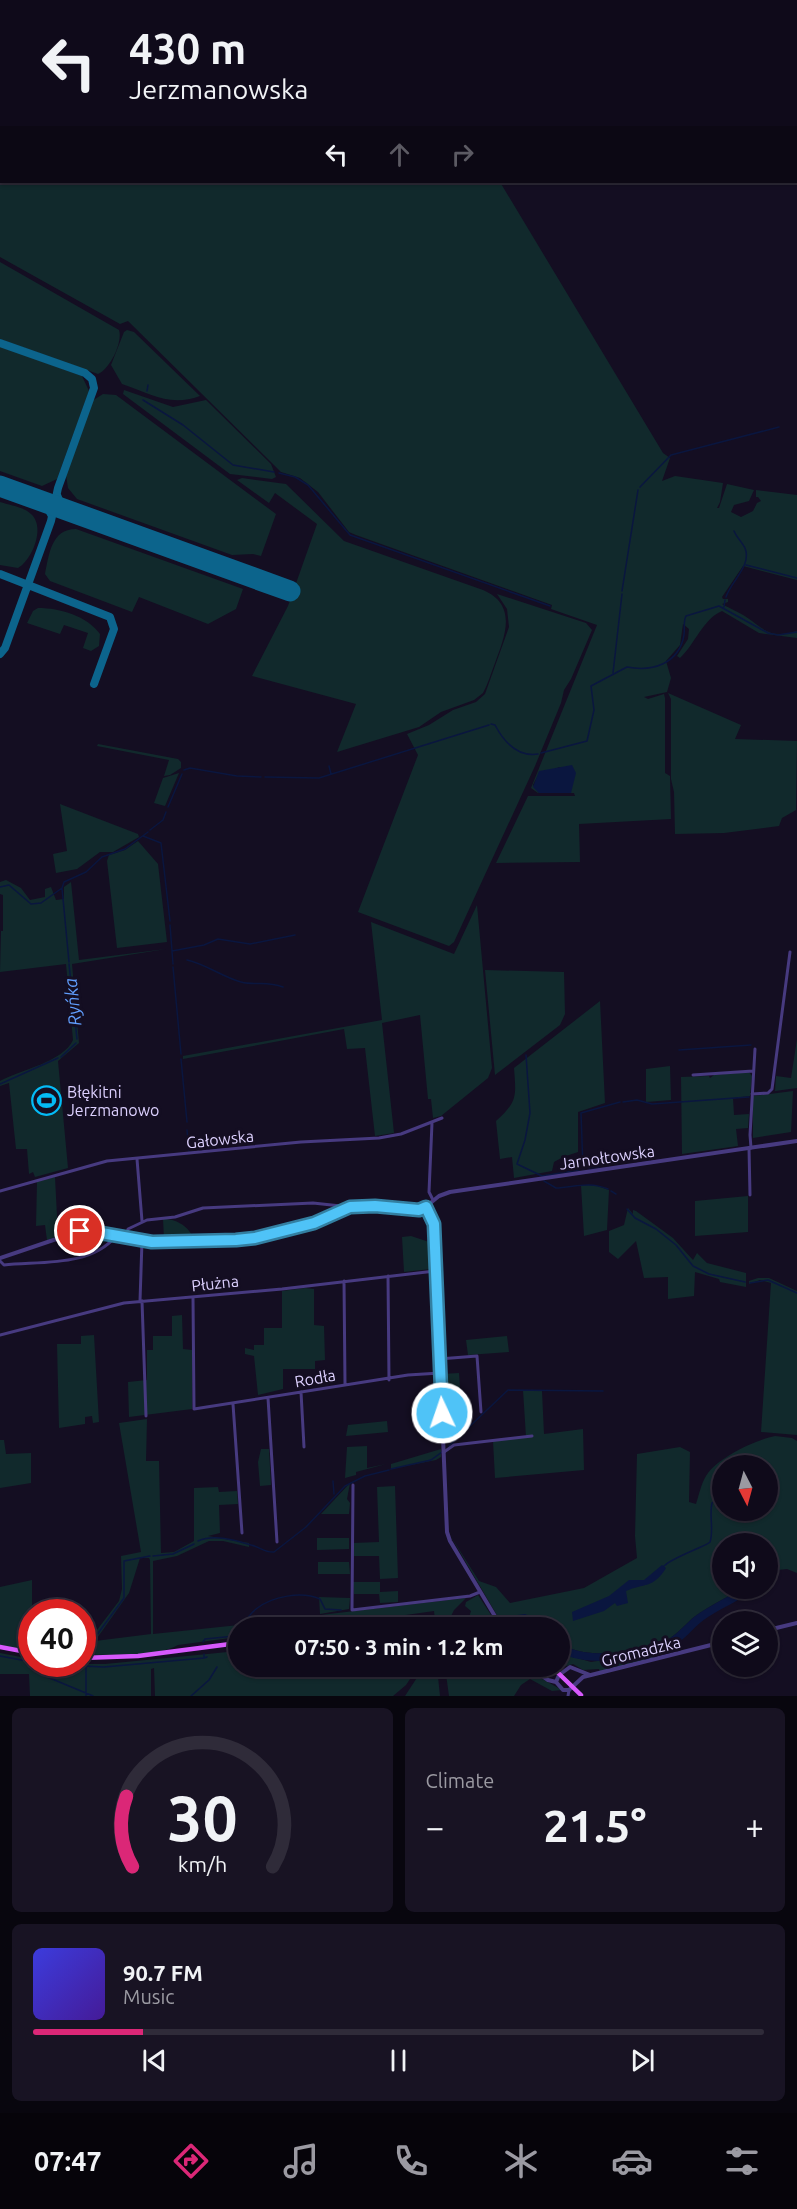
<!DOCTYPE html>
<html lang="en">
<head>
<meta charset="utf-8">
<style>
  :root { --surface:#0f0a1a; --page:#181323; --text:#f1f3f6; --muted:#9b9aa2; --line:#2f2b39; --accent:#db2777 }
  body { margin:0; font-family:Ubuntu,sans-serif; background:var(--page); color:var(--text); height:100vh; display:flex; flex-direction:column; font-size:22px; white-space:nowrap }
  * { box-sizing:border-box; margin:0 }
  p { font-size:20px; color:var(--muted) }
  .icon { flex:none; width:33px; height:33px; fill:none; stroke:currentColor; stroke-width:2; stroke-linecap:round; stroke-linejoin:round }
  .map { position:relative; height:1696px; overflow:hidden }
  .panel { display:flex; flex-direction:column; gap:12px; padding:12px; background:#08060e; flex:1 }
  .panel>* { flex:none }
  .top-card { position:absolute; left:0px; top:0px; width:798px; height:183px; box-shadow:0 2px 4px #0004,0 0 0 2px var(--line); background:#0f0a1a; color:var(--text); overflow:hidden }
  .needle { width:39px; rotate:174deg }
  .fabs { position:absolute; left:712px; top:1455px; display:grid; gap:12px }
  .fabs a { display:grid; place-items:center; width:66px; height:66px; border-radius:50%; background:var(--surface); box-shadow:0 2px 4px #0004,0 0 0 2px var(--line); font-size:30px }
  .speed { position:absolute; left:18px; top:1599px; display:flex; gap:12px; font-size:30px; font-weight:700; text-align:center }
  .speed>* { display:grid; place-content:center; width:78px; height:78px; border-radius:50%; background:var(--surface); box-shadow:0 2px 4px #0004,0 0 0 2px var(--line); line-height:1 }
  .speed .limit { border:9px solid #d22; background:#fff; color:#111 }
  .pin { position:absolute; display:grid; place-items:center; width:51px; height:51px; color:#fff; margin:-26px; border:3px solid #fff; border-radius:50%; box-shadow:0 2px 6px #0007 }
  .me { position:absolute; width:66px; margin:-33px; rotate:357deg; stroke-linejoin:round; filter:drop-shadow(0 0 4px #0008) }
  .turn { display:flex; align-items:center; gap:21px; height:126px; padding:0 30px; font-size:27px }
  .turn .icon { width:78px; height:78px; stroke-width:2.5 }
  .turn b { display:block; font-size:42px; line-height:51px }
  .lanes { display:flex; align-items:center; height:57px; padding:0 30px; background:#0003; justify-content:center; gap:30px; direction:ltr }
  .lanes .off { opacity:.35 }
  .big { font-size:45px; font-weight:600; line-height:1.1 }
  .panel .widget { flex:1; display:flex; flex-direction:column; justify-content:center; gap:9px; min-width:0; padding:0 21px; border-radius:9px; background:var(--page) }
  .panel .dial { align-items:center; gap:0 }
  .dial svg { height:156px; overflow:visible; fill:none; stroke:var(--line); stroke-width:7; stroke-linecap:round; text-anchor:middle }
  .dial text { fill:var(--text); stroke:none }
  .song { display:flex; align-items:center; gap:18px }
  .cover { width:72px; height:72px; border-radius:9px; background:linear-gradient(135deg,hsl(240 70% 55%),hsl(260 70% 35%)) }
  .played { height:6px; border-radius:3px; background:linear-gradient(90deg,var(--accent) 15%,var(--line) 15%) }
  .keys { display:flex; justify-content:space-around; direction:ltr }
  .heat { display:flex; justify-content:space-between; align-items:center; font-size:33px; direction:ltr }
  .panel .tiles { flex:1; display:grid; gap:12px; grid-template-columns:1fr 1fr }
  .widget:last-child { grid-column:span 2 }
  .trip { position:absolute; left:228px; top:1617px; width:342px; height:60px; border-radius:30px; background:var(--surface); box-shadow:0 2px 4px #0004,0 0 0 2px var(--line); font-weight:600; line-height:60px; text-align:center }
  .tabs { display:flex; height:96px; justify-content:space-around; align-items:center; background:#06040a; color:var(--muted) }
  .tabs .icon { width:42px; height:42px }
  .tabs .current { color:var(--accent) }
  .tabs b { font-size:27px; color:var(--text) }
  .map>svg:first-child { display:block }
  .green { fill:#11292c; fill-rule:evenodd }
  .water { fill:#0a163f }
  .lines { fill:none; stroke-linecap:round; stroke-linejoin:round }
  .stream { stroke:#0a163f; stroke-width:1.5 }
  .taxiway { stroke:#0c648c; stroke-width:8 }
  .runway { stroke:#0c648c; stroke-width:21 }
  .minor { stroke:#473a80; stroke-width:3 }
  .tertiary { stroke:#473a80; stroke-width:4 }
  .primary { stroke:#d759fc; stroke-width:4.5 }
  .primary-bridge { stroke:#d759fc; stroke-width:4.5 }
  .route-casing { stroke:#337fa1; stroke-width:15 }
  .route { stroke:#4fc3f7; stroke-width:10 }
  .labels { text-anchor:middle; stroke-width:6; stroke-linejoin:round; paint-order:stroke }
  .poi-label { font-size:16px; fill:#dcd0fe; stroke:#140e22; text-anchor:start }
  .street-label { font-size:16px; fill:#dcd0fe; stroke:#140e22 }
  .water-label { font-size:18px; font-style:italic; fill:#609dfc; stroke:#140e22 }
</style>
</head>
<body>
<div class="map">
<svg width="797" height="1696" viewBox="0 0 797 1696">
  <rect width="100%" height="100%" fill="#140e22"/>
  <!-- green -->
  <path class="green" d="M0,0L173,1L2,2V182H500L663,453L670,458L662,481L675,476L723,483L720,502L717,508H719L727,484L754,490L749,501L734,505L731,512L741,517L753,511L757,503L761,501L758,497H756V490L797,495V580L743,566L722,597L723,599H728V602L722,604C731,609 743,614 752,621C768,634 776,637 797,631V638L759,633L722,611C703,619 695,644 680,658L677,656L688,639L689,629L683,624L680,645L666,661L671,678L667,692L644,697L648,699L664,694L665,698V773L670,776L671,819L579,824L580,862L496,863L528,796H575L574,793H538L531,788L597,625L551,609L552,605L356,535L349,532L318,492L300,478L281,472L128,321L120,324L0,257ZM559,767L575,774L569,793H539L533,785C544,763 544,776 559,767Z
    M0,262L119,330C123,342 110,369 98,374L0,339Z
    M127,330L134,332L200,396C170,407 151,394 122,384L111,365L124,332Z
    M0,346L82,376L89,391L57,479L42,486L0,471Z
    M124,390L173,407L206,400L271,464L276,477L272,479L230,474L123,394Z
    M103,394L116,395L276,514L261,556L253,554L232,555L77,499L68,488L66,475L92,401Z
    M242,478L286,484L344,541L483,590C518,605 505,636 495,663C491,673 488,684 483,693L474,700L441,712L419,727L337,752L356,704L252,676L288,606L317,524L275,493L269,503L237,480Z
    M0,502C9,505 24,507 31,514C46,527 32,560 18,568L0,565Z
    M76,529L243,589L236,609L208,624L139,597L132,612L50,581L45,574C49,555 51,529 76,529Z
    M497,594L586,623L592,630L571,679L564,690L561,703L535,766L454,942L449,946L358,912L418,755L407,734L429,725L453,710L476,702L485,694L509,627L507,609Z
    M38,608C60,608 87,616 100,634L99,646L91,651L83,648L88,633L64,625L60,634L27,623L33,611Z
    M668,693L741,725L735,739L797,741L796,810L782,818L779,826L724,833L675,834L674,792L671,779V699Z
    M98,744L178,759L181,762V768L170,775L164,776L169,760L97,746Z
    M179,773L165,806L154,803L163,778Z
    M60,804L138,834L139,837L113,852H100L77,869L56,873L53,854L67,851Z
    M138,841L158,864L167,942L117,948L107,861L109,855L125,850Z
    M6,880L21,888L30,900L45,897V889L51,887L56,900L64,899V887L71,882L79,960L166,949L72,964L79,1043L58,1061L68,1168L35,1177L33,1172L29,1174L27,1149H16L9,1083L0,1086V1081C20,1070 63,1062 73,1040L66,964L0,972L1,931H3V895L0,894V882Z
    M477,905L492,1068L488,1078L441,1116L433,1118L431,1099H428L420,1015L382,1023L394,1133L375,1136L365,1048L347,1049L344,1029L183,1059V1056L382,1020L371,922L454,954Z
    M485,970L564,972L565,1014L560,1025L495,1075Z
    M600,1001L605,1103L578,1112V1152L563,1157L554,1162L552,1171L514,1178L512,1157L500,1159L496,1121C518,1101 516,1096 514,1068Z
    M797,1039V1088L775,1091L776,1076L791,1078Z
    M670,1066L671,1100L646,1102V1069Z
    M749,1072L752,1076L750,1096L733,1098L734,1115L749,1114L748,1128L736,1129L738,1146L682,1154L681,1077L709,1076L710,1078L714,1075Z
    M793,1091L791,1132L753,1138V1096Z
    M55,1177L58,1236L47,1240L45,1225L36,1226L37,1182Z
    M581,1185H595L609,1190L607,1230L584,1236Z
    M748,1196V1232L695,1236V1201Z
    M628,1208L633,1214V1210L636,1211L673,1238L693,1260L697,1253L707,1263L746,1273V1287L720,1282L719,1279L695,1272L694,1296L668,1299V1277L644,1278L636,1241L618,1259L609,1252V1231L624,1225Z
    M163,1219C175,1218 190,1227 193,1238L164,1239Z
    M88,1233L110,1238L88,1253L70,1254L66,1244L67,1239L74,1235Z
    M411,1236L432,1243L433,1267L431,1269L404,1272L402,1237Z
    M758,1278H769L797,1291V1435L761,1432L771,1283L760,1280L749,1284V1281Z
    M305,1288L314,1289V1325L324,1326L325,1360L315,1361V1369H283V1389L258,1395L254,1356L245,1354V1348L254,1350V1345H264V1328H282V1291Z
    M182,1315L183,1349L192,1350V1409L129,1417L128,1382L147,1380V1350H153V1336H172V1316Z
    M94,1335L99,1422L93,1423L92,1416L85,1417V1424L59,1428L57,1344H81V1336Z
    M507,1336L509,1352L468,1355L466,1340Z
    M459,1373L461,1402H444L442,1374Z
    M523,1390L542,1391L544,1434L583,1429L584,1470L495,1478L493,1441L526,1437Z
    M147,1419L146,1461H159L161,1553L174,1552L194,1541V1488L218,1487L219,1492L237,1491L238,1504L219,1505L220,1533L208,1536L249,1543V1547L223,1541H209L177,1556L153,1561V1634L239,1625L242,1622L249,1624V1627L238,1628V1637L178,1645C158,1657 114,1654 90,1655L93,1646L90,1650L83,1651L84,1647L119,1601L122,1589L121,1556L141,1552L119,1423ZM140,1558H149L150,1560L151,1634L95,1641L129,1593Z
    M387,1421L388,1432L346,1436L348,1425Z
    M775,1436L792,1438L797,1441V1573L787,1569L768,1571V1544H723V1588L741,1589C726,1598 709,1606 694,1617C685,1625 676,1635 666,1641C643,1653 579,1661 560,1642V1628L545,1627C530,1612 518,1614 498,1617L450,1535L479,1581L496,1587L510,1603L584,1588L637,1558L635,1536L637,1454L680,1447L690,1452L689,1502L696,1504C699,1495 701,1484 706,1476C717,1458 755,1440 775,1436ZM723,1466H768V1510H723Z
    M4,1440L6,1454L31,1453V1483L0,1488V1440Z
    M367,1446V1468L386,1464L356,1472V1475L345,1478L347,1447Z
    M261,1449H269L271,1485L260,1486L258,1462Z
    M441,1449V1457L436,1460L391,1469V1464Z
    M350,1483L347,1499L350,1503L349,1514H321Z
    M395,1486L398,1578L380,1579L379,1556H354L353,1543L379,1542L377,1487Z
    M317,1538H349V1549L317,1550Z
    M318,1562H349L350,1574H318Z
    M32,1580V1642L29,1651L0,1645V1587Z
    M353,1582H380V1592L398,1591V1602L380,1603L379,1594H354Z
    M478,1595L493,1618L474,1626L467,1624L471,1611L465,1606L466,1602Z
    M319,1597L350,1598L349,1609L320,1614Z
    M466,1598L454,1610L449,1620H435L434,1611L314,1628L321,1615L329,1614Z
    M238,1651V1666L418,1667L406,1685L393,1696H155L154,1668L151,1669V1696H30L29,1674H0V1653L31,1659L32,1664H105Z
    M655,1652L656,1656L653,1658L600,1672L599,1669L583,1670L573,1664L563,1667L560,1664V1653L591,1662Z
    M424,1667H437L440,1696H405Z
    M445,1667H524L535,1675L562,1690L552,1691L530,1679L521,1685L514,1696H449Z"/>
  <!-- water -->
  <path class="water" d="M572,765L576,773L571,793H539L533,787L539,771Z
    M662,1565L666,1568C653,1589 644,1583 626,1591L628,1603L617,1606L615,1603L604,1611L573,1621L572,1612L609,1596L629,1580H644Z
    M741,1589H755C741,1600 723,1607 708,1617C696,1624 688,1637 676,1644C647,1660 590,1668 560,1653V1642C579,1661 643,1653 666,1641C676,1635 685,1625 694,1617C709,1606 726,1598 741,1589Z
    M525,1614L536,1619L545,1627H532L524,1621H514L494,1627L470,1628L493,1618Z"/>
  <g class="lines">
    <!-- stream -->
    <path class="stream" d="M147,391L148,385
      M143,400L183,425L233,465L274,472
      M279,473L295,477L308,485L350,535L550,606
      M640,487L671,455L779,427
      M746,565L797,578
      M622,591L638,490
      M726,597C731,581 752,566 745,548C742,542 737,538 734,531
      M724,607L725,600
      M613,673L622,594
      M491,724L495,725C504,742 518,757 538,754
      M541,753L587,741L594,710L591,686L627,667C652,672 679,664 684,635C685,628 683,622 686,616L719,606L768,633L778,635L797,632
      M329,766L331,774
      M184,770L190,768L237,776L261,777
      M265,777L319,778L489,725
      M168,807L182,774
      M150,830L163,820L166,812
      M143,836L161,843L170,921
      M0,887L9,885L31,904L41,903L62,888L64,882L86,872L102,857L125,849L148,832
      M62,888L69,962
      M170,925L173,964
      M172,951L204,945L218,939L250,944L295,935
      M187,960C206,964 222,977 241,982C256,986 265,980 283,987
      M69,964L77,1039
      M173,967L181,1054
      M679,1050L751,1045
      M526,1055L530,1113L525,1140L517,1164L542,1176L579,1170
      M61,1057L76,1043
      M181,1059L187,1122
      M0,1084L58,1058
      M623,1102L637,1100L652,1104L749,1097
      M187,1130L189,1151
      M589,1168L599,1167
      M583,1169L581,1113L620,1102
      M544,1181L556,1188C575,1187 589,1181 608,1189
      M611,1191L616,1194
      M627,1209L635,1218L656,1229L676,1245L693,1266L709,1274L745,1282
      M750,1283L768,1280L797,1293
      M449,1446L508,1390L603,1391
      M391,1469L431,1460L442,1452
      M333,1481L334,1494
      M198,1541C214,1534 235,1540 251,1545C260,1547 265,1553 274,1552L306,1527L345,1486L365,1476L389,1470
      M153,1556L173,1554L194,1544
      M664,1566C673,1557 709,1545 710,1542C714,1531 709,1515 712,1503L720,1497L723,1489
      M241,1628C245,1621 250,1614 256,1609C272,1596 302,1591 320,1599L325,1609L341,1610
      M203,1642L205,1639L235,1636L238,1630
      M204,1654V1658L207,1657
      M86,1655L88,1647L124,1598V1561L150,1556
      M0,1656L32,1662
      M40,1664L104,1667L204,1658
      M86,1665V1696
      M40,1674L93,1696
      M191,1696L209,1680L217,1667"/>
    <!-- taxiway -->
    <path class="taxiway" d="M0,343L85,373L92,379L94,388L58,488L51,521L5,648L0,654
      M57,495L61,505L72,512
      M34,499L46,505L52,516
      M0,574L110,617L114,629L94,684"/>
    <!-- runway -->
    <path class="runway" d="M0,486L290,591"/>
    <!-- minor -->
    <path class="minor" d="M693,1075L753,1071
      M752,1094L768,1093L772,1089L790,952
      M432,1123L429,1192L433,1200
      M749,1148L750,1195
      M751,1148L750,1135L755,1049
      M137,1159L142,1221
      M0,1191L107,1161L301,1142L379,1138L401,1134L442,1118
      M126,1238L128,1229L147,1220L175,1217L203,1208L313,1203L350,1207
      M0,1261L4,1265C39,1261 90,1267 115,1237
      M388,1276L389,1380
      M344,1281L345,1384
      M193,1298L194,1409L408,1375L440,1373
      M140,1301L142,1241
      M142,1301L146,1416
      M0,1335L124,1303L282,1289L435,1271
      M439,1359L477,1356L481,1412
      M301,1392L304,1447
      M268,1398L277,1542
      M233,1404L242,1533
      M444,1452L454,1445L532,1436
      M353,1485L352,1610L470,1596L480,1592
      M568,1696L569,1690"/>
    <!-- tertiary -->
    <path class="tertiary" d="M426,1207L434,1225L447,1532L450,1541L502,1628
      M0,1258L80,1231L158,1243L252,1239L314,1223L350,1207L423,1209L439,1196L450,1192L797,1141
      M768,1630L797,1623
      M528,1666L548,1680L556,1682L563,1690H569L583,1677L723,1642
      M556,1682L559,1675L570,1667L590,1675"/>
    <!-- primary -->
    <path class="primary" d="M364,1628L420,1622L467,1628
      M0,1647L32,1653
      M82,1658L138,1656L238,1643"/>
    <!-- primary-bridge -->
    <path class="primary-bridge" d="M551,1666L581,1695"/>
  </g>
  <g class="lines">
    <defs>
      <path id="route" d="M80,1231H90L152,1242L236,1240L255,1238L314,1223L350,1207L375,1206L419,1210L426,1207L434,1224L442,1413"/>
    </defs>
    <!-- route casing -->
    <use href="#route" class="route-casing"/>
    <!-- route -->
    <use href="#route" class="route"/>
  </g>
  <!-- icons -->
  <defs>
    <symbol id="stadium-ring" viewBox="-11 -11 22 22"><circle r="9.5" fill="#140e22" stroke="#04bbf6" stroke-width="1.5"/><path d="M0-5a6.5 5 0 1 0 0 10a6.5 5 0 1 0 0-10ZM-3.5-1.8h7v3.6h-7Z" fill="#04bbf6"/></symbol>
  </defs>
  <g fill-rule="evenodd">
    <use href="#stadium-ring" x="30" y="1084" width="33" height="33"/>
  </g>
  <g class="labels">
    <!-- poi labels -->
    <g class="poi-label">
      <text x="67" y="1098">Błękitni<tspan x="67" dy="18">Jerzmanowo</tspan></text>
    </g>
    <!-- street labels -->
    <g class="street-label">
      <text transform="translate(220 1139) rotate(-6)" y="6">Gałowska</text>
      <text transform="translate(607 1157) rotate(-8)" y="6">Jarnołtowska</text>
      <text transform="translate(215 1283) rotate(-6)" y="6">Płużna</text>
      <text transform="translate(315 1378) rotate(-10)" y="6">Rodła</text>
      <text transform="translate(641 1651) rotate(-14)" y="6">Gromadzka</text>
    </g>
    <!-- water labels -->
    <g class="water-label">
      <text transform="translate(73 1002) rotate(-96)" y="6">Ryńka</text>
    </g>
  </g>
</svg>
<div class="fabs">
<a><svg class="needle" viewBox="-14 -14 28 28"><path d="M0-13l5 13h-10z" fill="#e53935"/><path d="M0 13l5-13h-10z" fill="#9b9aa2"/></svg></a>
<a><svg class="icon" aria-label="sound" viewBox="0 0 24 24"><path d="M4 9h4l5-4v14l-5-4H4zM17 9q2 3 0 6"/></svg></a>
<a><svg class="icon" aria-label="layers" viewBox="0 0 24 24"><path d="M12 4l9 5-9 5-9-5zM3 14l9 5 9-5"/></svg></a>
</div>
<div class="speed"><div class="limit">40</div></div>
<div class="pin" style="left:80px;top:1231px;background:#d93025"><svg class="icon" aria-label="arrive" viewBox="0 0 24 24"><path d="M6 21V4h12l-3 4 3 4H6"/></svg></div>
<svg class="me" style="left:442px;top:1413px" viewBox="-20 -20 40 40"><circle r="17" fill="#4fc3f7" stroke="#fff" stroke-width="3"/><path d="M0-11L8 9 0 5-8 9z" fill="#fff"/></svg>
<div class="trip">07:50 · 3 min · 1.2 km</div>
<div class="top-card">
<div class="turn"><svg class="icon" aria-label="left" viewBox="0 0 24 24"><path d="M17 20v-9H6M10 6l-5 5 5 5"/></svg><div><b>430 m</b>Jerzmanowska</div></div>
<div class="lanes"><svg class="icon" aria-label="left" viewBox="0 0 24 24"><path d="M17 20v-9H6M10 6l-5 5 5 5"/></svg><svg class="icon off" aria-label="ahead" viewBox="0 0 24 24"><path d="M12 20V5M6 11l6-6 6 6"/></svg><svg class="icon off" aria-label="right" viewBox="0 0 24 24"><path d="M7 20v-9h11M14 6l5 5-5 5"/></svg></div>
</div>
</div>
<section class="panel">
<div class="tiles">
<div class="widget dial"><svg viewBox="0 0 100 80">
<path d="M14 69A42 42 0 1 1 86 69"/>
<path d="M14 69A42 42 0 0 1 11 33" stroke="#db2777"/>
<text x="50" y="56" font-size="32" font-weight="700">30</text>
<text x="50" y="72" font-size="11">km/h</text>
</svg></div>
<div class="widget"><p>Climate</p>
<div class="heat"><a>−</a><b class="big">21.5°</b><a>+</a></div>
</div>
<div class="widget">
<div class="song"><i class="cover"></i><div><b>90.7 FM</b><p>Music</p></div></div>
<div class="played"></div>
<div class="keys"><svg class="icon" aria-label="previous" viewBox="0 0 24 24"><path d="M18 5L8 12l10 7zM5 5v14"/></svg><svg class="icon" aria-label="pause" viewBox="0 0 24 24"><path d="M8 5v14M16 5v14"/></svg><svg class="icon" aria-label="next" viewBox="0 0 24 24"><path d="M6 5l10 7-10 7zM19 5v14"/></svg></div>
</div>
</div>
</section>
<nav class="tabs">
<b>07:47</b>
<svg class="icon current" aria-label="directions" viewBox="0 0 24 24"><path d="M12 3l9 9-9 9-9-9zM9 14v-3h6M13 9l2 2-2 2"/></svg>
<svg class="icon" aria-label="music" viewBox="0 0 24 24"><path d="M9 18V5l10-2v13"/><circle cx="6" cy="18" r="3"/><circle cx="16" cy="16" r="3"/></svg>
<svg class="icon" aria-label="phone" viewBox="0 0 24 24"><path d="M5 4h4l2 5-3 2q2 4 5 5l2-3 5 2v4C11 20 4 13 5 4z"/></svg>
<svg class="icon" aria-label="climate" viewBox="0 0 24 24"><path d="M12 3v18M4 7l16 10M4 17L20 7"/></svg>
<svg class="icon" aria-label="car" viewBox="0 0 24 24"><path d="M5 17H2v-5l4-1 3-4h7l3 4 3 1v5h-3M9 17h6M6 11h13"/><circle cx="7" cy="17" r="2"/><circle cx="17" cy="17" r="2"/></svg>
<svg class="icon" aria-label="filters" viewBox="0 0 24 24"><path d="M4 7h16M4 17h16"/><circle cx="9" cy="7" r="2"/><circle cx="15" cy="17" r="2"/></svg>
</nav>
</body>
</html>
